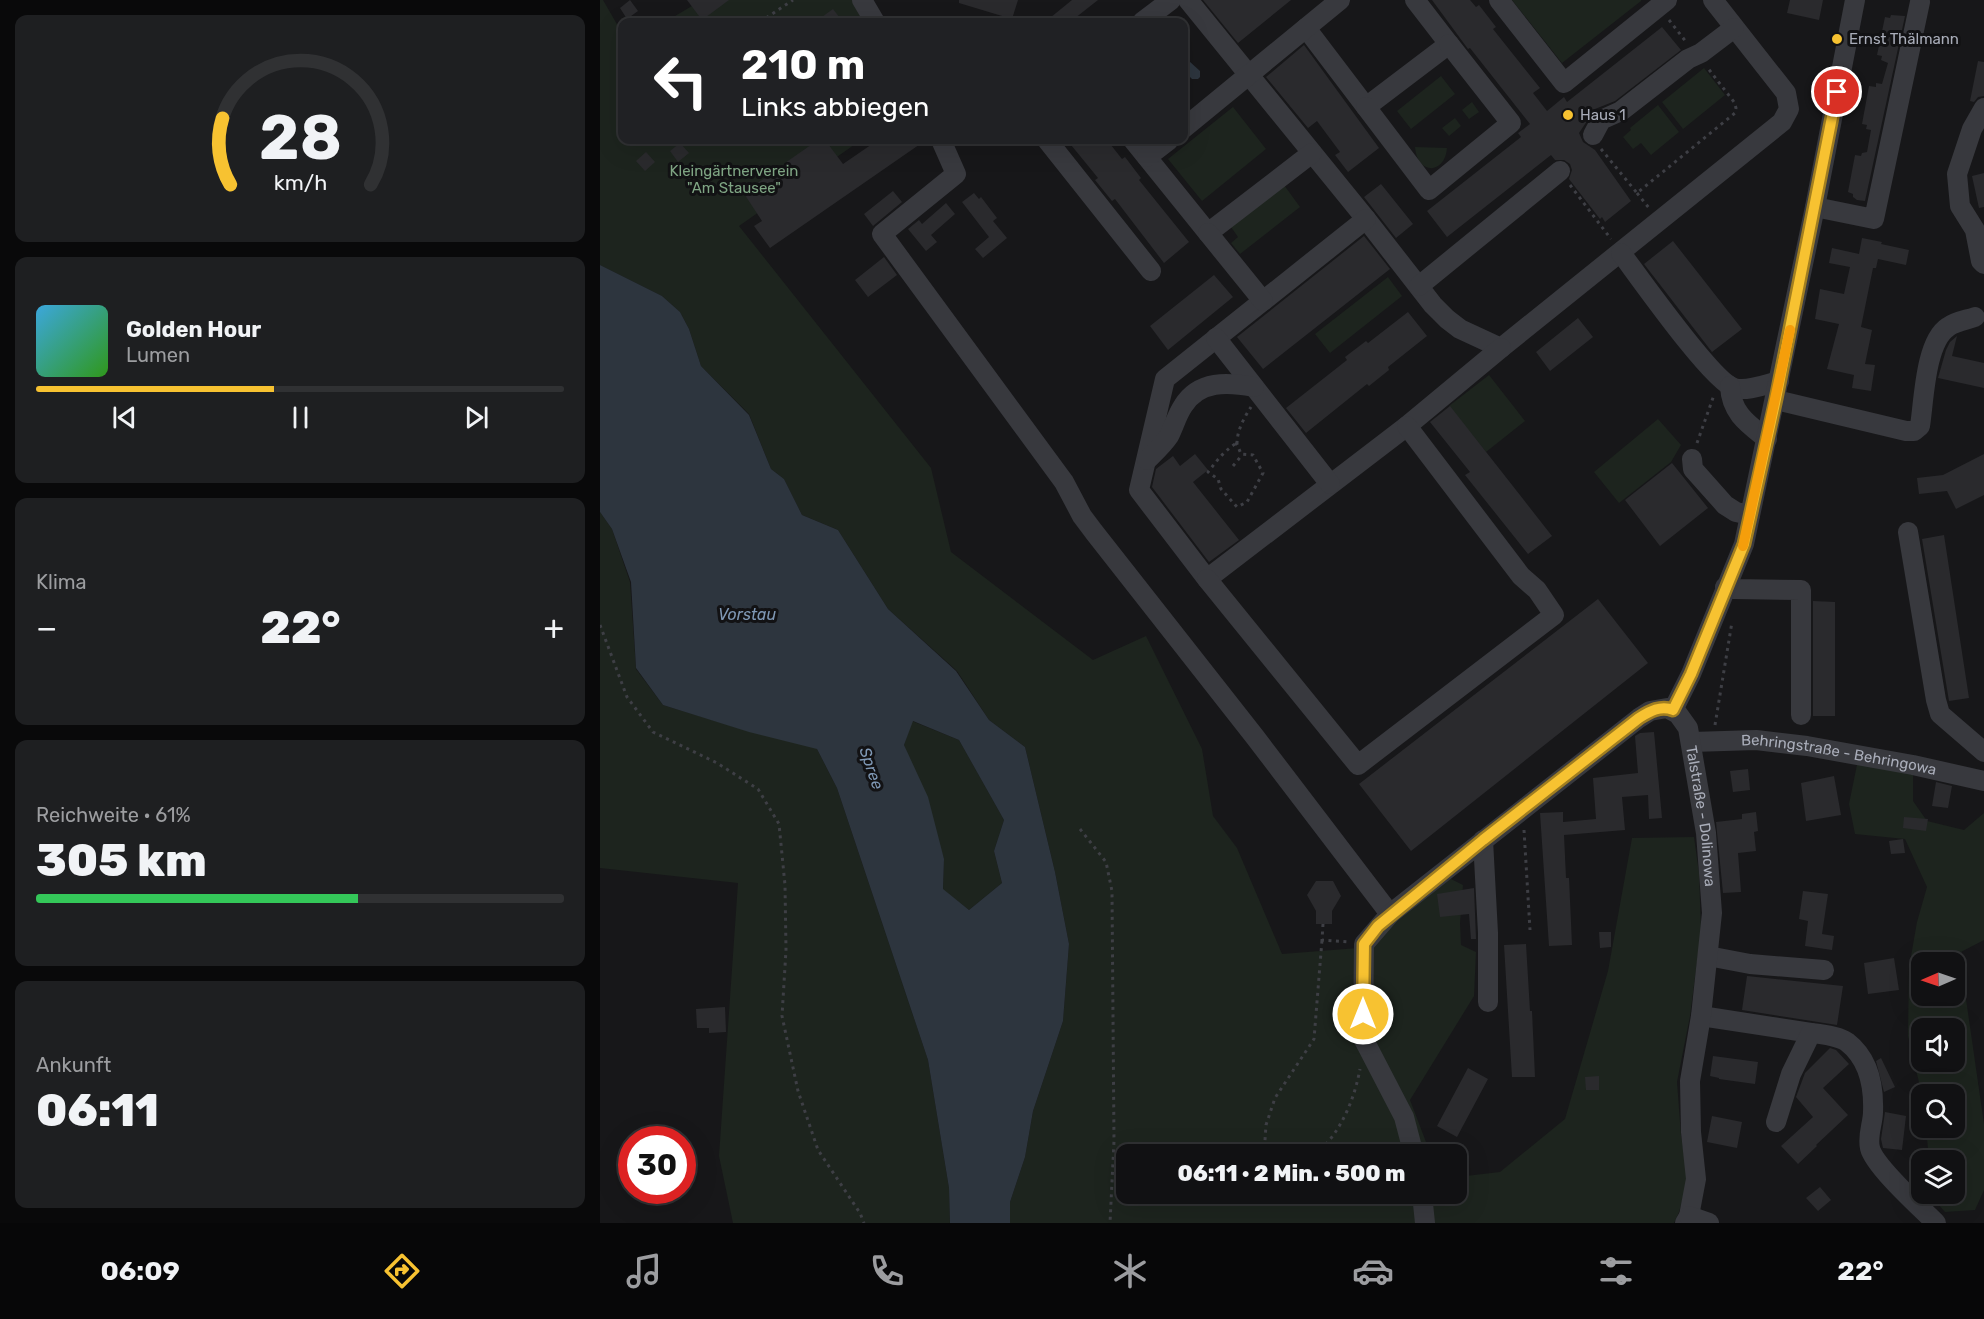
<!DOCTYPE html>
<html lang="de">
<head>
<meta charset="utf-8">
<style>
  :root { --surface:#111113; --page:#1e1f21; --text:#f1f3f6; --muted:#9c9da0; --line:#303133; --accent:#f7c231 }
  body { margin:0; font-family:Rubik,sans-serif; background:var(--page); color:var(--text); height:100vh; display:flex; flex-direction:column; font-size:22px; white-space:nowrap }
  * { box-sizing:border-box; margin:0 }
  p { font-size:20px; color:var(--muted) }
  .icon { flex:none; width:33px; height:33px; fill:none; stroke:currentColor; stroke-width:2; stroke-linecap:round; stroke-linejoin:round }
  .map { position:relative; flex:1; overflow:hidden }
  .drawer { display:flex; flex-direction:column; gap:15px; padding:15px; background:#09090a; width:600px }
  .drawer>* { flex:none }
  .hud { position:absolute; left:18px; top:18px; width:570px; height:126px; border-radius:12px; box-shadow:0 6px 24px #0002,0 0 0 2px var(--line); background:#202124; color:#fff; overflow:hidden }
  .needle { width:39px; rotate:268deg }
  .fabs { position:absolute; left:1311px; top:952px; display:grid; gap:12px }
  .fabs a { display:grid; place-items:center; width:54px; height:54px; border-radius:12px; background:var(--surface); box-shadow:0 6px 24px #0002,0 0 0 2px var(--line); font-size:30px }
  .speed { position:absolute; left:18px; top:1126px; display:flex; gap:12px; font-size:30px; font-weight:700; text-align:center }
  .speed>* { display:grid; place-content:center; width:78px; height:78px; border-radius:50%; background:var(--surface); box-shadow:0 6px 24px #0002,0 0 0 2px var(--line); line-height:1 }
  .speed .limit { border:9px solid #d22; background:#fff; color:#111 }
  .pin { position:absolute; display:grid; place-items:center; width:51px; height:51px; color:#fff; margin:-26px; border:3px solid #fff; border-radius:50%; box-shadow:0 2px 6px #0007 }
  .me { position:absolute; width:66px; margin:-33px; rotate:0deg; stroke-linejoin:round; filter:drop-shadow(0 0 4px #0008) }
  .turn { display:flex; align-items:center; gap:21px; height:126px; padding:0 24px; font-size:27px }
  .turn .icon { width:78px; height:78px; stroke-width:2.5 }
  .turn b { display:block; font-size:42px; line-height:51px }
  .big { font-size:45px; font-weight:800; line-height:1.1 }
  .drawer .card { flex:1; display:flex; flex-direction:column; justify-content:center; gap:9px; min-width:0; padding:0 21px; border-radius:12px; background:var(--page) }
  .drawer .dial { align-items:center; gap:0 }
  .dial svg { height:156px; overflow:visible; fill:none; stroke:var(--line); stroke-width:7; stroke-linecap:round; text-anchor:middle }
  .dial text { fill:var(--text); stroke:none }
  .song { display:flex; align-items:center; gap:18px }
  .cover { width:72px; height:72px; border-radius:9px; background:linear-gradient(135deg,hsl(200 70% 55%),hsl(110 70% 35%)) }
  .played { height:6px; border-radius:3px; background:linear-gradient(90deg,var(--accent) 45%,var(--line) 45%) }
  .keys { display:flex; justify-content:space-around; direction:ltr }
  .heat { display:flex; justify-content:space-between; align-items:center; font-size:33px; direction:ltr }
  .charge { height:9px; border-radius:4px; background:linear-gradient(90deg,#34c759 61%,var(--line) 0) }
  .trip { position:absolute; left:516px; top:1144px; width:351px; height:60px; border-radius:12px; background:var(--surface); box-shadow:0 6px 24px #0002,0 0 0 2px var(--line); font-weight:800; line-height:60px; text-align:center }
  .tabs { display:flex; height:96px; justify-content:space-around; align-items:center; background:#070708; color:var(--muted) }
  .tabs .icon { width:42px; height:42px }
  .tabs .current { color:var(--accent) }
  .tabs b { font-size:27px; color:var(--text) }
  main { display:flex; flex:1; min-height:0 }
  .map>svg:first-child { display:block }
  .green { fill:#1d241e; fill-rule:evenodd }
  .water { fill:#2d353e; fill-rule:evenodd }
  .building { fill:#2a2a2d }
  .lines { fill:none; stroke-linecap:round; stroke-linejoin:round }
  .path { stroke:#3e3f45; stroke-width:3; stroke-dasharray:3 4.5; stroke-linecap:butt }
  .minor { stroke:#38393e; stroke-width:20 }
  .route-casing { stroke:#a17e20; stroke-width:15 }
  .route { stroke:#f7c231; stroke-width:10 }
  .slow { stroke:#f59e0b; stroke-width:10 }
  .poi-dot { fill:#f7c231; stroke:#121214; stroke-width:2 }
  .labels { text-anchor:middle; stroke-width:6; stroke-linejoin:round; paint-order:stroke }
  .poi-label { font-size:15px; fill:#a9adb9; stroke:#121214; text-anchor:start }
  .park-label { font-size:15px; fill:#7fa584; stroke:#121214 }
  .street-label { font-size:15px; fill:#a9adb9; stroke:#121214 }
  .water-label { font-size:16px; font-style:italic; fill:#7f98b5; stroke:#121214 }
</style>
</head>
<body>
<main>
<section class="drawer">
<div class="card dial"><svg viewBox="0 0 100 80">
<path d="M14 69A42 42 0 1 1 86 69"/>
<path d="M14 69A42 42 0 0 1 10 35" stroke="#f7c231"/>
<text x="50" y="56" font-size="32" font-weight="700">28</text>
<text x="50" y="72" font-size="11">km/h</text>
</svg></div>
<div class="card">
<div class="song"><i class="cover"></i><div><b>Golden Hour</b><p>Lumen</p></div></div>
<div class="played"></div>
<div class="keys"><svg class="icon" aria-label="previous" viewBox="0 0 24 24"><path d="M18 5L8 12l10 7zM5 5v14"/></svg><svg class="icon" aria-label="pause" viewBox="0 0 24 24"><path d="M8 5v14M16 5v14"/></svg><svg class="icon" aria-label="next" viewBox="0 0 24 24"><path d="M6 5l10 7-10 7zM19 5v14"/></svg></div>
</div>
<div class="card"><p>Klima</p>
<div class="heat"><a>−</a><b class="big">22°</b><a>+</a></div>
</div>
<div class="card"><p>Reichweite · 61%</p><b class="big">305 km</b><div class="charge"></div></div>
<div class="card"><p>Ankunft</p><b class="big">06:11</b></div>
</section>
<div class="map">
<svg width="1384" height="1223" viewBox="0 0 1384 1223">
  <rect width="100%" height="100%" fill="#171719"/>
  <!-- green -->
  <path class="green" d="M0,0H3L22,33V140H261L139,226L331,468L351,552L493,660L546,636L602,749L613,816L637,848L682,954L758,948V1040L798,1119L807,1155H526V1194H815L818,1223H410V1202L425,1157L433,1111L463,1021L469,944L455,872L425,747L389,720L357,671L288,609L238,530L202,515L184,479L171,469L149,414L101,366L89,329L80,312L62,296L0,265Z
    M102,0H260L275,22H65Z
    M912,0H1041V1L962,63Z
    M1104,68L1125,95L1083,129L1062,102Z
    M841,76L855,94L811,129L797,111Z
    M872,102L879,112L869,119L862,110Z
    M1058,105L1079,132L1051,155L1041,143L1033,149L1023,137L1031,130L1030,128Z
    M633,107L666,149L602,201L568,159Z
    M855,118L861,126L849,136L842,128Z
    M815,147L847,148C845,175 817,175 815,147Z
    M684,185L700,207L640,254L631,243L638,237L631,227Z
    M788,277L802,296L730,353L715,334Z
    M889,375L925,421L886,452L849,406Z
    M1058,419L1081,445L1071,462L1019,503L994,472Z
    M0,512L12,529L30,582L36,669L63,705L148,731L94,575L217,749L237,788L328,1060L349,1188L350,1223H133L119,1156L138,883L0,868Z
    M312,721L359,740L404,820L394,851L402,883L369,910L343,890L344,859L304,745Z
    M1259,755L1313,765V801L1327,821L1364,830L1384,813V940L1357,954L1366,999L1384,1124V1190L1375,1210L1345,1212L1329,1194H1354V1161H1327L1328,1149L1326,1128H1354V1095H1322L1308,1036L1309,968L1317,922L1327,887L1305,839L1255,834L1249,804ZM1322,963H1354V996H1322ZM1322,1029H1354V1062H1322Z
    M1094,837L1099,873L1101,931L1090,1016L1077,1082L1081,1135L1088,1180L1079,1212L1074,1223H829L827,1194H856L857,1177L900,1172L965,1119L1008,971L1032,838Z
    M851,879L863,885L860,923L861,945L876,952L874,996L810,1100L831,1155H819L772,1040L768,951L817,898Z"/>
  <!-- water -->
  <path class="water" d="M584,48L587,50L589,61L600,71V77L598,79H592L584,71Z
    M0,265L62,296L80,312L89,329L101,366L149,415L171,469L184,479L202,515L238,530L288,609L356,671L389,720L425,747L455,872L469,944L463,1021L433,1111L425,1157L410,1202V1223H350L349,1188L328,1060L237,788L217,749L149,732L63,705L36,668L31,582L12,529L0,512ZM313,721L359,740L404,820L394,851L402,883L369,910L343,889L344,859L328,797L304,745Z"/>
  <!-- building -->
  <path class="building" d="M30,0L38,11L27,19L20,8Z
    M87,0H129L102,20Z
    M359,0H418L412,19L359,3Z
    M472,0H498L470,22H445Z
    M603,0H691L638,43Z
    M832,0H870L876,7L879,5L896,27L893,29L940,88L933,93L947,111L964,97L967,102L1062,27L1081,50L1015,101L995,109L979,133L983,142L995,150L1031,201L1005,222L1002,217L1000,219L969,179L972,170L970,164L964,160H955L951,155L847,237L827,211L921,137L918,133L930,124L870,48L868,49Z
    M1190,0H1223L1219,20L1187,13Z
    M233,9L243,22H215Z
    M1291,15L1305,16L1265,201L1257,200L1253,197V194L1248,192L1255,155L1261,156L1262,153L1267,152L1271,130L1266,129L1267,125L1262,124L1269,86L1276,87V83L1282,84L1288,63L1281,60L1282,56L1277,55L1285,17L1290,18Z
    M704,45L779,148L748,172L735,155L740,152L717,121L708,128L666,77Z
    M1378,61L1384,62V96L1378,97L1374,102L1370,101Z
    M218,140H225L243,164L278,140H326L170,248L154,226L162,221L143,192L186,165L185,163Z
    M467,140H507L522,159L525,157L541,178L539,180L589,242L564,263L515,199L512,201L495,180L498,178Z
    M80,143L89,153L78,162L70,151Z
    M46,152L55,162L45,171L36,161Z
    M1384,173V207L1379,208L1372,176Z
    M781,184L813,224L796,238L764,197Z
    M293,191L302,202L273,226L264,214Z
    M374,193L379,199L381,197L397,218L393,221L407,238L383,258L375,249L389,237L362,202Z
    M346,203L355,214L331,235L337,242L326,251L308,229L319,220L322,224Z
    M764,236L790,269L663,369L637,337Z
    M1262,238L1282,242L1281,244L1309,250L1306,265L1278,259L1276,268H1273L1261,327L1272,330L1265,364L1275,365L1271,391L1252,388L1254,375L1227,369L1239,324L1215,319L1220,289L1244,294L1250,267L1229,263L1232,248L1259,254Z
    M1073,241L1142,329L1112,352L1044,264Z
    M284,257L297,275L268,297L255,280Z
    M614,275L633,297L568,350L550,326Z
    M808,312L827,336L788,367L789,370L769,386L767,384L706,433L686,408L747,360L745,357L766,341L768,343Z
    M978,318L993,337L950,371L936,352Z
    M1357,336L1352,356L1384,363V388L1338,378L1346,350L1350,342Z
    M850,406L952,536L928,554L865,475L870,472L830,422Z
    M595,454L608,470L593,482L639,540L609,562L552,487L556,469L573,456L580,466Z
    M1384,454V495L1356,509L1347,491L1319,494L1317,478L1343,475Z
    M1072,463L1108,508L1060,546L1025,500Z
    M1344,535L1369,698L1349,701L1322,539Z
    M998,599L1048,663L811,851L759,784Z
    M1213,601L1235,602V716H1213Z
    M1054,732L1062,818L1049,819L1048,795L1022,797L1025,830L964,835L966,878H969L972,945L949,946L940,813L963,812V822L996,819L993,778L1038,773L1035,736L1040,733Z
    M1148,769L1150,790L1133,792L1130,771Z
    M1234,776L1241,815L1206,821L1201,783Z
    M1336,782L1352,786L1348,808L1332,806Z
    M1156,812L1158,831L1154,832L1156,851L1138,853L1141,892L1123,893L1116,822L1142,819V814Z
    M1304,817L1328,819L1326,831L1303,828Z
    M1303,839L1305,853L1291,854L1289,841Z
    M716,881H733L741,896L732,911V924H716V911L707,895Z
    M874,888L876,939H871L869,914L840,917L837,894Z
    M1203,891L1228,894L1222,934L1234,936L1232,950L1205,946L1208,921L1199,919Z
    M999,932H1011V947L1000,948Z
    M926,944L930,1011H932L935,1077H912L904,945Z
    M1294,958L1299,990L1268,994L1264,963Z
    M1147,976L1243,986L1237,1025L1142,1010Z
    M125,1007L126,1032L109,1033V1028H97L96,1009Z
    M1230,1048L1236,1050L1249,1064L1223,1088L1248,1115L1216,1145L1217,1146L1198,1164L1181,1146L1213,1117L1196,1097L1205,1073Z
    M1113,1056L1158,1062L1155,1084L1119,1079V1078L1110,1076Z
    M1281,1058L1295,1087L1284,1092L1276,1061Z
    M868,1068L888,1079L857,1137L837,1126Z
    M999,1076V1090H986L985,1077Z
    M1285,1112L1306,1116L1302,1150L1283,1148L1281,1139Z
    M1112,1116L1142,1122L1137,1148L1107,1142Z
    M1220,1187L1231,1200L1218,1211L1206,1198Z"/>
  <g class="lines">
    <!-- path -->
    <path class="path" d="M1069,20L1087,43
      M160,22L193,0
      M21,116L22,115
      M1001,149L1037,193L1135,113L1136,108L1134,102L1107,67
      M970,185L1011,239
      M1037,193L1049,208
      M1097,443L1114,395
      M635,444H637L641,454L653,455L663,473L647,502L637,507L621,489L618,479L608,472C616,462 623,452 635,444Z
      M637,444C637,430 644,418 651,407
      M633,466L642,455
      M0,625L27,697L53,732L117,763L158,789L179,824L185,885L186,950L182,1016L198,1091L218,1150L260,1213L264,1223
      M1115,725L1132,622
      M480,829L506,862L512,891L514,1141L510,1223
      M924,830L930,930
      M723,924L722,940L749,942
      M664,1155L666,1125L675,1098L714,1039L722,940
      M715,1155C740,1134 754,1101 760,1069"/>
    <!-- minor -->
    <g class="minor">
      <path d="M262,0L275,22"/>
      <path d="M588,0L766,219L833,305L847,319L860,329L901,348L1182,122L1189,109L1186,93L1113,0"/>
      <path d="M899,0L964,83L1067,0"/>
      <path d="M542,22L571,0"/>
      <path d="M706,28L766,107L849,44L815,0"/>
      <path d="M766,107L829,190L911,123L849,44"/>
      <path d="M1384,108L1372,129L1357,174L1360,206L1375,230L1381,261L1384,264"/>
      <path d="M584,128L740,0"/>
      <path d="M993,135L1001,120L1021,111L1088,59L1101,53L1134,28"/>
      <path d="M341,140L356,174L282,234L464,482L482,516L494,532L655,737L790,914"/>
      <path d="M447,140L551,271"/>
      <path d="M533,140L608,233L712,153"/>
      <path d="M547,157L569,140"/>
      <path d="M1215,207L1274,219L1320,2"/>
      <path d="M766,219L565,379L539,490L607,579L807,426L901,348"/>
      <path d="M608,233L663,301"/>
      <path d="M1021,253C1039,277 1112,381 1134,388C1147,392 1166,384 1179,381"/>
      <path d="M819,286L960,171"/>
      <path d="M616,338L730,484"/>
      <path d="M1130,386C1131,413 1148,424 1167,439"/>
      <path d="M1176,400L1306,431H1314L1320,426C1324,401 1325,342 1348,327C1356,321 1367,320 1375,317"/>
      <path d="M1092,459L1093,469L1125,505L1136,512L1150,515"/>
      <path d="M547,460C554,453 563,445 569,436C574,426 577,415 583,406C599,380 628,382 654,387"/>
      <path d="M1308,532L1336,700L1340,714L1384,752"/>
      <path d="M607,579L758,765L954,615L937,590L921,576L807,426"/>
      <path d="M1125,587L1134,589L1201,590V715"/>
      <path d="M1073,710L1091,674L1144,544L1215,207L1255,0"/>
      <path id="s1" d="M1092,742L1156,740L1207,746L1313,765L1384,781"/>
      <path d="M883,840L888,933V1002"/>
      <path d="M1108,956L1150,964L1224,970"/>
      <path d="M1101,1016L1211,1033"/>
      <path d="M1176,1122L1191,1074L1211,1033C1222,1034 1238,1036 1247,1042C1269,1059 1274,1086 1273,1112C1273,1123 1267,1136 1270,1148C1274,1166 1322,1209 1336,1223"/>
      <path id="s2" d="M814,1155L804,1117L763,1038L764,944L790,914L1039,718L1050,711L1067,708L1078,714L1088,728L1106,833L1112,913L1101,1016L1090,1081L1091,1132L1096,1179L1089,1216L1085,1223"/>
      <path d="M822,1194L825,1223"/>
      <path d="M1089,1216L1109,1223"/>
    </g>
  </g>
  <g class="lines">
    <defs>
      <path id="route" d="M763,1014L764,944L778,926L883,840L1039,718C1050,711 1061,705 1073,710L1091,674L1144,544L1176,399L1237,92"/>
    </defs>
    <!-- route casing -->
    <use href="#route" class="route-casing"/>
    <!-- route -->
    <use href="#route" class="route"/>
    <!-- slow -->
    <path class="slow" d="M1143,546L1190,330"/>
  </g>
  <!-- markers -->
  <g class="poi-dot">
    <circle cx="1237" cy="39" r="6"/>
    <circle cx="968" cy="115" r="6"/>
  </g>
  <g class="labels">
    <!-- poi labels -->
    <g class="poi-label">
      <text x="1249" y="44">Ernst Thälmann</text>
      <text x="980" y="120">Haus 1</text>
    </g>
    <!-- park labels -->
    <g class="park-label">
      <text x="134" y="176">Kleingärtnerverein<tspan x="134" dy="17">"Am Stausee"</tspan></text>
    </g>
    <!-- street labels -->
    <g class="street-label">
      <text dy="5" stroke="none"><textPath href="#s1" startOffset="148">Behringstraße - Behringowa</textPath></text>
      <text dy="5" stroke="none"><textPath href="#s2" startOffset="728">Talstraße - Dolinowa</textPath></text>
    </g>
    <!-- water labels -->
    <g class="water-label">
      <text x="147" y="620">Vorstau</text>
      <text transform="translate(272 768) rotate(71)" y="6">Spree</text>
    </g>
  </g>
</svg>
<div class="fabs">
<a><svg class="needle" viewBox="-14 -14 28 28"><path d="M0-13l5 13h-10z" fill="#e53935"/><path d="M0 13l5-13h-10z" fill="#9c9da0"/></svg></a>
<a><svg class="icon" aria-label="sound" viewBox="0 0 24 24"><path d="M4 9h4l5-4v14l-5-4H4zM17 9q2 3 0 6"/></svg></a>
<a><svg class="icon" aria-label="search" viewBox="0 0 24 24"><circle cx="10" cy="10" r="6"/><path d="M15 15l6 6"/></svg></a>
<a><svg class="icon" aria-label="layers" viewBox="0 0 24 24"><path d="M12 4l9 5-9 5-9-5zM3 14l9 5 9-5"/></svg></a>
</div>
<div class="speed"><div class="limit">30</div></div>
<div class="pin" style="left:1237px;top:92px;background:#d93025"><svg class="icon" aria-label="arrive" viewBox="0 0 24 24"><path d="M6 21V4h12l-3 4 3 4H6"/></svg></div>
<svg class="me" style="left:763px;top:1014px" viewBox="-20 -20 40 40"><circle r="17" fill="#f7c231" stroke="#fff" stroke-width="3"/><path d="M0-11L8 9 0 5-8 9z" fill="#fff"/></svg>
<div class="trip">06:11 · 2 Min. · 500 m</div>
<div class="hud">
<div class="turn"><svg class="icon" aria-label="left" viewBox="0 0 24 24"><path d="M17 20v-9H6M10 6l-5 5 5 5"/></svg><div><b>210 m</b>Links abbiegen</div></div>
</div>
</div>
</main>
<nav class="tabs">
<b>06:09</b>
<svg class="icon current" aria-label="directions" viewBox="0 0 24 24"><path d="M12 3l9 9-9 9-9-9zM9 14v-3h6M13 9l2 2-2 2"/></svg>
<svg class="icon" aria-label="music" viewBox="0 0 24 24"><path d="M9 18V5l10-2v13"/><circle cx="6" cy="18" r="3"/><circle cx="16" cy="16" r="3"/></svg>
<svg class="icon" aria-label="phone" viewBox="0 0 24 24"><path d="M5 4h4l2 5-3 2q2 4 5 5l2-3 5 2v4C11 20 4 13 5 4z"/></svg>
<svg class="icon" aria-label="climate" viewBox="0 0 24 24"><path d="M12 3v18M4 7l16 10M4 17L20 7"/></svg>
<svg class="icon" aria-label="car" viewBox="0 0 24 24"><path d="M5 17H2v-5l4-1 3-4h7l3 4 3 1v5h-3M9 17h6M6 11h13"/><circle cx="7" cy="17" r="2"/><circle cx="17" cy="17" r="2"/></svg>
<svg class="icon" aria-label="filters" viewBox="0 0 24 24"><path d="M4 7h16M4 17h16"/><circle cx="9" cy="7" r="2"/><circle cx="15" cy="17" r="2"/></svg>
<b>22°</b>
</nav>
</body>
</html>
